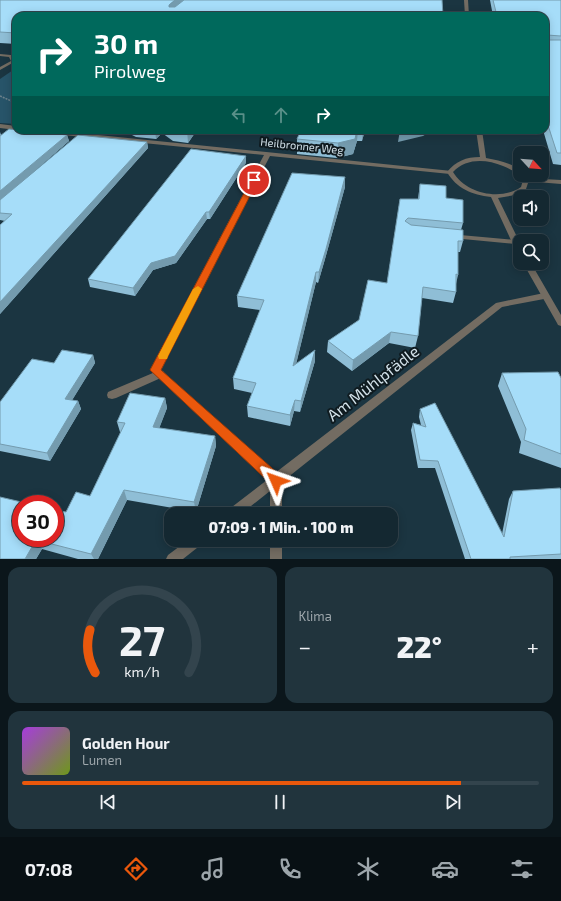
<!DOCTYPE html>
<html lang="de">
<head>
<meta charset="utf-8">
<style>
  :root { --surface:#142831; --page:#21343d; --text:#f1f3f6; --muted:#9da6ab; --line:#33444d; --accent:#ea580c }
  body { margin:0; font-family:"Exo 2",sans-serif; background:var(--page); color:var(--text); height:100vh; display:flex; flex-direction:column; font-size:15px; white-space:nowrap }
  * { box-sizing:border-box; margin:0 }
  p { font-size:13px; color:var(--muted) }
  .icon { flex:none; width:22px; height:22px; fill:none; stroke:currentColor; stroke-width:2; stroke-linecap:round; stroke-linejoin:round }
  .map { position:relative; height:559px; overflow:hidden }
  .side { display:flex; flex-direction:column; gap:8px; padding:8px; background:#0b161b; flex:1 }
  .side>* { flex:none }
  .banner { position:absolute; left:12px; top:12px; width:537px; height:122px; border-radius:12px; box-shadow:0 2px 10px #0003,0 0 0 1px var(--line); background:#00695c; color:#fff; overflow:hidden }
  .needle { width:26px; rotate:116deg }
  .controls { position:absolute; left:513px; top:146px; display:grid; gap:8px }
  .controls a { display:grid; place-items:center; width:36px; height:36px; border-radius:8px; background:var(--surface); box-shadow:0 2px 10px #0003,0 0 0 1px var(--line); font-size:20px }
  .speed { position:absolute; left:12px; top:495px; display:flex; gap:8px; font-size:20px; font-weight:700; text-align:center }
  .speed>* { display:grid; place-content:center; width:52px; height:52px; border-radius:50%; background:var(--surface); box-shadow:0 2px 10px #0003,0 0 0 1px var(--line); line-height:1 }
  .speed .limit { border:6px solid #d22; background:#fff; color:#111 }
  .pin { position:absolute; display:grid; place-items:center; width:34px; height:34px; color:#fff; margin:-17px; border:2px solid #fff; border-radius:50%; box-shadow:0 1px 4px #0007 }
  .me { position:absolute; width:44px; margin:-22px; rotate:313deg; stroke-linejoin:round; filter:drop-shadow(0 0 3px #0008) }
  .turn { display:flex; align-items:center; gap:14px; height:84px; padding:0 16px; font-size:18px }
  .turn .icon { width:52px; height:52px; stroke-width:2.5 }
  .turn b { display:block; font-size:28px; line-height:34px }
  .lanes { display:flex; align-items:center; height:38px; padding:0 16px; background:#0003; justify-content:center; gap:20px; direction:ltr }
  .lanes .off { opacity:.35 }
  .big { font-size:30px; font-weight:800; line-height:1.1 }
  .side .widget { flex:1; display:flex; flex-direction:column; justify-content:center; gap:6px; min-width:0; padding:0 14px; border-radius:12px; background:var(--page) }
  .side .dial { align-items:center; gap:0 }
  .dial svg { height:104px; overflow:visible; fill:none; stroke:var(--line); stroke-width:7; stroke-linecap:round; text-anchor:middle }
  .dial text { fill:var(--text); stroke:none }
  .song { display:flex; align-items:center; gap:12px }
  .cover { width:48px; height:48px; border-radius:6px; background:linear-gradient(135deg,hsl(280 70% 55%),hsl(80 70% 35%)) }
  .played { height:4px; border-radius:2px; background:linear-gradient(90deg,var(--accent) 85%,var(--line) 85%) }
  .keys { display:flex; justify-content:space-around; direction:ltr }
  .heat { display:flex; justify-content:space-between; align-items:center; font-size:22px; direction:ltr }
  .side .tiles { flex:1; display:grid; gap:8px; grid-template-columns:1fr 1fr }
  .widget:last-child { grid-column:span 2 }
  .trip { position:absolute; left:164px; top:507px; width:234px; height:40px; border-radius:12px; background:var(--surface); box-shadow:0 2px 10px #0003,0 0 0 1px var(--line); font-weight:800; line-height:40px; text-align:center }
  .dock { display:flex; height:64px; justify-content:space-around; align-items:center; background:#081014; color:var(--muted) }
  .dock .icon { width:28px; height:28px }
  .dock .active { color:var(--accent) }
  .dock b { font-size:18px; color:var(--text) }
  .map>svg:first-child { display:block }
  .green { fill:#275469 }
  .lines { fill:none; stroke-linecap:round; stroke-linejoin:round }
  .path { stroke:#6e838d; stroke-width:1.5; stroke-dasharray:2 1; stroke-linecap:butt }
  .service { fill:#736c62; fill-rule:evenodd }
  .minor { fill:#736c62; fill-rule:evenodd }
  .tertiary { fill:#736c62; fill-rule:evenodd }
  .wall { fill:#8fbed6 }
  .shaded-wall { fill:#749bae }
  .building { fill:#a6ddf9; stroke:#749bae }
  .route { fill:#ea580c; stroke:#983908 }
  .slow { fill:#f59e0b }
  .labels { text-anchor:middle; stroke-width:4; stroke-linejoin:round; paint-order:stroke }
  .far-street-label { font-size:11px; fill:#d3e2ea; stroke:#0f1b20 }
  .near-street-label { font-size:16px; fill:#d3e2ea; stroke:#0f1b20 }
</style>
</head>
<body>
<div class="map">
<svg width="561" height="559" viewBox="0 0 561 559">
  <rect width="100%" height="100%" fill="#1b3541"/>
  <!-- green -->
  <path class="green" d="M16,68V124L0,123V79Z"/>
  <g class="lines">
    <!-- path -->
    <path class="path" d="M0,96L16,103"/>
    <!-- service -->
    <path class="service" d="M449,234L515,240L519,242L515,244L452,238L448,236Z
      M160,370L163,371L165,374L163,377L116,398L112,399L108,398L107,395L108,392Z"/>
    <!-- minor -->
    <path class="minor" d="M0,54L11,55L16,61L0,70V67L11,61L9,57L0,56Z
      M0,124L16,126V130L0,128Z
      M30,130H49L452,171V173L450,174L270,156L160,369L275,473L496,303L544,293L548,296L544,299L502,307L282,482V514H270V491L241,514H226L228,510L267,480L150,370L264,155L33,132Z
      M526,178L561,180V184L524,181V179Z
      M188,540H204L202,544L183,559H166L168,555Z
      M270,540H282V559H270Z"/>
    <!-- tertiary -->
    <path class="tertiary" d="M464,0H468L469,16H465Z
      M476,130H482L486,158C498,160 509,163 520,169V174C514,172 509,168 503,166C486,159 466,158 453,172C466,194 501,201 521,187L523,180L520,175H526L529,180L526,189L515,195L498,198L520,243V253L516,251L491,197C472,195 456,188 447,172C456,161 466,157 480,157Z
      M523,263H531L561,315V326L558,325L557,323Z"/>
  </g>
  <!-- wall -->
  <path class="wall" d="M0,0L16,16V44L0,43Z
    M490,0H561V165L553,164L543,130H545V16H493Z
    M122,130H197L188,143L173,141L162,133L156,139L136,137Z
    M301,130H365L362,141H357L353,154L337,158L297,154V139Z
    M0,132L1,135H67L69,141L17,186L147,142L148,148L0,314L5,221L0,220Z
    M246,163L210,219H207L176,263L153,270L135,296L90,287L88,279Z
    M345,177V187L325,259L318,283L316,282L296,364L315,361L300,412L294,411L290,426L248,417L247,406L252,393L234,389L233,378L260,310L238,307L237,296Z
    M420,184L446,198L463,223L461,230L463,241L460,252H458V275L456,284V292L453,303L422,298L418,336L415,348L389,343L352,371L327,352L328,341L359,320L387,283L400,199H418Z
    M93,355L95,363L72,400L78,401L81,409L50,461L0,451V402L54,363Z
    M502,373L561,378V468L519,453L521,442L498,386Z
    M165,398L167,408L159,428L215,436L216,446L196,512L127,500L98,559H78L42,549L36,559H0L66,512L90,496L121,432H120L117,422Z
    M420,409L502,534L509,499L513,491L561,490V559H465L435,468H418L411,430L413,423L421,425L419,417Z"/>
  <!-- shaded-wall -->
  <path class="shaded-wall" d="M175,0H189L170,15L169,5Z
    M155,130H162V133L156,139Z
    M187,130H197L188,143Z
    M357,130H358L357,141L353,154L337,158L338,143Z
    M363,130H365L362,141Z
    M400,130H433L423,136L398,142Z
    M67,135L69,141L0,201V191Z
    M147,142L148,148L0,314V302Z
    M246,156V163L210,219L209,212Z
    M345,177V187L325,259L318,283L319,272Z
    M206,212L207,219L176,263L153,270L135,296L133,288L151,263Z
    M316,272V282L293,377V366Z
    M391,332L389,343L352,371L353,360Z
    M315,350V361L300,412L301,401Z
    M93,355L95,363L68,407L65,399Z
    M165,398L167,408L156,437L153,427Z
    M295,400L294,411L290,426V415Z
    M78,401L81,409L50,461L47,453Z
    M215,436L216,446L196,512L194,502Z
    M124,490L127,500L98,559H94L91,554Z
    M36,540L42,549L36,559H25Z"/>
  <!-- building -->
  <path class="building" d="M0,0H175L169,5V7H175L184,0H442L443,16H16V33L0,32Z
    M493,0H561V36L547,35L546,36L547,40H561V153H557L545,116V16H497Z
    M9,129L67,135L0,191V136Z
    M301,130H357L355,139L338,143L297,139Z
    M78,135L147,142L0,302V225L12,214L0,213V200Z
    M191,149L246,156L209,212H206L175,256L151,263L133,288L88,279Z
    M292,173L345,177L326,249L319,272H316L293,366L315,350L301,401L295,400L290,415L247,406L256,383L233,378L264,300L237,296Z
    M420,184L446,186V198L463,200V223L408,218L405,221L411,225L463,230V241H458V275L456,274V292L423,287L418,336L391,332L353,360L328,341L359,320L368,280L387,283L400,199H419Z
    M62,350L93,355L65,399L78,401L47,453L0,444V402L32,359L54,363Z
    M558,372L561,378V454L524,440L526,429L502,373Z
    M130,393L165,398L153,427L215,436L194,502L124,490L91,554L36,540L25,559H0V497L30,504H21V538H55V510L66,512L76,492L90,496L125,423L117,422Z
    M435,403L504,537L513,491L560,488L561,490V554L510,557V559H471L438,461L420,460L413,423L426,427L420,409Z"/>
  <!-- route -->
  <path class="route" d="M254,178L258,180L161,370L281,476L283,481L281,485L276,486L272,485L150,370L251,180Z"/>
  <!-- slow -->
  <path class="slow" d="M198,286L202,289L168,356L167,359H159L158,356L193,289Z"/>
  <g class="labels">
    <!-- far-street labels -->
    <g class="far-street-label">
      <text transform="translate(302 146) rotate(6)" y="4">Heilbronner Weg</text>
    </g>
    <!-- near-street labels -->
    <g class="near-street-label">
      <text transform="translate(373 383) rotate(-38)" y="6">Am Mühlpfädle</text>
    </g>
  </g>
</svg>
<div class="controls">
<a><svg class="needle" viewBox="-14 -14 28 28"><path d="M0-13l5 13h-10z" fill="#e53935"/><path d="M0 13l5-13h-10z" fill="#9da6ab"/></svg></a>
<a><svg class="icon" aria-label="sound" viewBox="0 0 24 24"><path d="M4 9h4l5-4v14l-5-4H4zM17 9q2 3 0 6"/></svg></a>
<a><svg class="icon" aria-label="search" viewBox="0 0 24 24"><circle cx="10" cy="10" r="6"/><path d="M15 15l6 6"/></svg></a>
</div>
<div class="speed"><div class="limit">30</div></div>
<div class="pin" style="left:254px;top:180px;background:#d93025"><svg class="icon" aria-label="arrive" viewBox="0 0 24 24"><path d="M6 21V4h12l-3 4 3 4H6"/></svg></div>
<svg class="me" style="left:276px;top:481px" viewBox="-20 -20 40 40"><path d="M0-17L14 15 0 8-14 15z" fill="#ea580c" stroke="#fff" stroke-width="4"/></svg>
<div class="trip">07:09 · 1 Min. · 100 m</div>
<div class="banner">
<div class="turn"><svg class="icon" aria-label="right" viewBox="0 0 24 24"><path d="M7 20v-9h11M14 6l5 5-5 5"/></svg><div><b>30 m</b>Pirolweg</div></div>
<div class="lanes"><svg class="icon off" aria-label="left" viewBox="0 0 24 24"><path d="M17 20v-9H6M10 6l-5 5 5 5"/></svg><svg class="icon off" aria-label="ahead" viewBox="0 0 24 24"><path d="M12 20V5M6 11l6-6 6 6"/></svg><svg class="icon" aria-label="right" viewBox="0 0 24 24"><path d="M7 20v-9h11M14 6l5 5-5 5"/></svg></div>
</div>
</div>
<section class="side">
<div class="tiles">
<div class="widget dial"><svg viewBox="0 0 100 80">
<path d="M14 69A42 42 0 1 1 86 69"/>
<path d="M14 69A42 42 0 0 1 10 36" stroke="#ea580c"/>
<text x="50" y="56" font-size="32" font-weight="700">27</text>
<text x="50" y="72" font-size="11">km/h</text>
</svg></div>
<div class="widget"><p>Klima</p>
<div class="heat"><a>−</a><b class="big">22°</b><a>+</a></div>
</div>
<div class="widget">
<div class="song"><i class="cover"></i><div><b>Golden Hour</b><p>Lumen</p></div></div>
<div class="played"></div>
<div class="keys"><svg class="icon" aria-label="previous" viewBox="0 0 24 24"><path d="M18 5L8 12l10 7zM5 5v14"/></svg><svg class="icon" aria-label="pause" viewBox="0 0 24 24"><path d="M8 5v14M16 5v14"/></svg><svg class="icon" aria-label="next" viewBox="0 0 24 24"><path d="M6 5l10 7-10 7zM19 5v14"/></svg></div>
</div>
</div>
</section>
<nav class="dock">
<b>07:08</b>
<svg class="icon active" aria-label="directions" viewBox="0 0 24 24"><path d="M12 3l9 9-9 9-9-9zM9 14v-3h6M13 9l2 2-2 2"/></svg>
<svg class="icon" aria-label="music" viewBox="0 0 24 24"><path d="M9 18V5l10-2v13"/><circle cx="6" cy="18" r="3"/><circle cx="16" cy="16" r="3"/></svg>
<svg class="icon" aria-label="phone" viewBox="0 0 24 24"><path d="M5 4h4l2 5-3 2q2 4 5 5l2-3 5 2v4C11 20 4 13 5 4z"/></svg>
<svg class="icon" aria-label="climate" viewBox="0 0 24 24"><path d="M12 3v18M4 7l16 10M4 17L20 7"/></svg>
<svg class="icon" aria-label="car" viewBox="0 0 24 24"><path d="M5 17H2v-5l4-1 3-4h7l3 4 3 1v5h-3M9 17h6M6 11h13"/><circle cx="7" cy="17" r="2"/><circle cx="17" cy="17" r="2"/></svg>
<svg class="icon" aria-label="filters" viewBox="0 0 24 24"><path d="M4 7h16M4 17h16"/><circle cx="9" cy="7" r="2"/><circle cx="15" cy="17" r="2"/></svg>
</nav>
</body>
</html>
